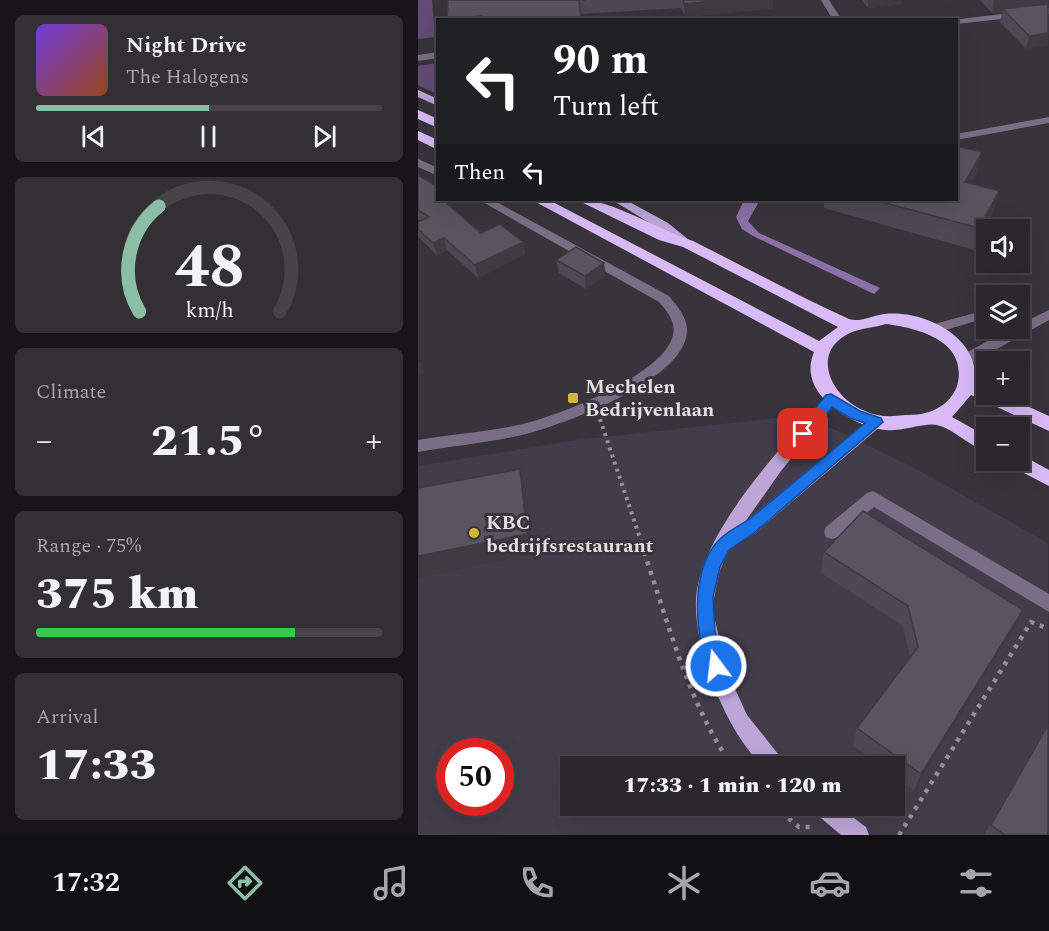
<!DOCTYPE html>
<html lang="en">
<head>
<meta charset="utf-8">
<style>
  :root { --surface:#2a272d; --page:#322f35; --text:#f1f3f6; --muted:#a5a5aa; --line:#464449; --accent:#8abfa5 }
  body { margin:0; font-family:Spectral,serif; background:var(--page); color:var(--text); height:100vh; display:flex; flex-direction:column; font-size:22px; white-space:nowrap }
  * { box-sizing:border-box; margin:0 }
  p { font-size:20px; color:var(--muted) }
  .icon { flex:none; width:33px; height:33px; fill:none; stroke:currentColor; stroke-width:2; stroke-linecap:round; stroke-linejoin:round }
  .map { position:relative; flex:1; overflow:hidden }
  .side { display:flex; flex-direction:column; gap:15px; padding:15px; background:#171519; width:418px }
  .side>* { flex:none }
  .top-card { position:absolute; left:18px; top:18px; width:522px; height:183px; border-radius:0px; box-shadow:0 6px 24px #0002,0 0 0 2px var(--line); background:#202124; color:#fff; overflow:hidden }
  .controls { position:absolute; left:558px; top:219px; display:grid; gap:12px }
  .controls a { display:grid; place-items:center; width:54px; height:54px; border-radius:0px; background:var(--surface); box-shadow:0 6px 24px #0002,0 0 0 2px var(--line); font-size:30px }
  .speed { position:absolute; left:18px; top:738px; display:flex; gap:12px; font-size:30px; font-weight:700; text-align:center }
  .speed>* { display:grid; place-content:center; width:78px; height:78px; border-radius:50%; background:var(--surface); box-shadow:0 6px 24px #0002,0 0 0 2px var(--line); line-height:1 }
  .speed .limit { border:9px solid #d22; background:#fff; color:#111 }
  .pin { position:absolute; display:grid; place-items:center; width:51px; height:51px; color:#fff; margin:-26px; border-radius:12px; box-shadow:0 3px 9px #0006 }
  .me { position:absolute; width:66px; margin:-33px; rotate:345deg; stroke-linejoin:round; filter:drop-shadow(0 0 4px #0008) }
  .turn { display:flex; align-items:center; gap:21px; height:126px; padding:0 18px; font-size:27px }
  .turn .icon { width:78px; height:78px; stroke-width:2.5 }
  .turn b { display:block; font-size:42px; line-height:51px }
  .then { display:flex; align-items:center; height:57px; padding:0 18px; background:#0003; gap:12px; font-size:22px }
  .big { font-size:45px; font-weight:800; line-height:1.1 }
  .side .card { flex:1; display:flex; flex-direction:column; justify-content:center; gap:9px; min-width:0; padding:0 21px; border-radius:9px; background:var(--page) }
  .side .dial { align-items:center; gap:0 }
  .dial svg { height:156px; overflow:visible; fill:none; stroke:var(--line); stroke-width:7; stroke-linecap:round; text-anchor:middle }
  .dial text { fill:var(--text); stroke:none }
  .song { display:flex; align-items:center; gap:18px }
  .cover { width:72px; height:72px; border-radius:9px; background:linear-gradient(135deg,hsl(260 70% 55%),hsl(20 70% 35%)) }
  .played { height:6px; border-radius:3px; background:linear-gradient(90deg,var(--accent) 50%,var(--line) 50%) }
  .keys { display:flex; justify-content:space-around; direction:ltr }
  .heat { display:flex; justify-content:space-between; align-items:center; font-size:33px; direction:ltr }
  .charge { height:9px; border-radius:4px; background:linear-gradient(90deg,#34c759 75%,var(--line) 0) }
  .trip { position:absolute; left:142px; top:756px; width:345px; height:60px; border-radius:0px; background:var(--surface); box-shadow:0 6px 24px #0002,0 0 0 2px var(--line); font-weight:800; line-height:60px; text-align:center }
  .dock { display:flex; height:96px; justify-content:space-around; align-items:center; background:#111012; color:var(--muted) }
  .dock .icon { width:42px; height:42px }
  .dock .selected { color:var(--accent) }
  .dock b { font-size:27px; color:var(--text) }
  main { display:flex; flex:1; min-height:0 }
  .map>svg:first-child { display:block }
  .built { fill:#433c4a; fill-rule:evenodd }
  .green { fill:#624c77 }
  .water { fill:#8c70a7 }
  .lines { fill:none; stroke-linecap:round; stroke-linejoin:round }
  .path-far1 { stroke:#939096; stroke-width:4; stroke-dasharray:3 4.5; stroke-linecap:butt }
  .path { stroke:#939096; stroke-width:4.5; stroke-dasharray:4 6; stroke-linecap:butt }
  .minor { fill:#7a6e86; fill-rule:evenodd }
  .major { fill:#bda5d7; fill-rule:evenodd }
  .highway { fill:#d8baf6; fill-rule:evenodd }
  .wall { fill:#4d4851 }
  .shaded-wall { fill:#3e3b42 }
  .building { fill:#59545e; stroke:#3e3b42; stroke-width:1.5 }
  .route { fill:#1a73e8; stroke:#114b97; stroke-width:1.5 }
  .poi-dot { fill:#d2b736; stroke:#38343c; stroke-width:2 }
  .labels { text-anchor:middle; stroke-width:6; stroke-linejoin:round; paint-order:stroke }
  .poi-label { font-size:20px; font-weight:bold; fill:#e2e0e5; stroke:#38343c; text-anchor:start }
</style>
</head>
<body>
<main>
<section class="side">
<div class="card">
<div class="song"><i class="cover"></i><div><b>Night Drive</b><p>The Halogens</p></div></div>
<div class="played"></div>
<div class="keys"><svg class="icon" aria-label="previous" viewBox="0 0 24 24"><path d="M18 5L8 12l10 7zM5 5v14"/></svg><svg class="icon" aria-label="pause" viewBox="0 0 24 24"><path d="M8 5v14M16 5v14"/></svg><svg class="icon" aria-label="next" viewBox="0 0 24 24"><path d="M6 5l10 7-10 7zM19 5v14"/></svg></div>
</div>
<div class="card dial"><svg viewBox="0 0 100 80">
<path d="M14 69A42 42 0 1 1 86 69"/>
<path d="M14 69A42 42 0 0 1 24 15" stroke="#8abfa5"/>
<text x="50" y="56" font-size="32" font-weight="700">48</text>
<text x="50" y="72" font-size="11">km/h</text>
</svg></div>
<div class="card"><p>Climate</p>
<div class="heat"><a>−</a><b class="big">21.5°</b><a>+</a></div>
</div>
<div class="card"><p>Range · 75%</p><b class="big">375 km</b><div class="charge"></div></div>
<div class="card"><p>Arrival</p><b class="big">17:33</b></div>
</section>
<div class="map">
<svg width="631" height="835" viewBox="0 0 631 835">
  <rect width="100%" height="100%" fill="#38343c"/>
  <!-- built -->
  <path class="built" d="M386,415L495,467L630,543V835H0V466L158,440ZM32,752H82V802H32ZM153,766H477V806H153Z"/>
  <!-- green -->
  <path class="green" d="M0,0H14L17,37L0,39Z
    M19,63H20L19,94L0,85V66Z"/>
  <!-- water -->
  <path class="water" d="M326,200H342L330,221L341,233L462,288L456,294L335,236L324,229L318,217Z"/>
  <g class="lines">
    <!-- path-far1 -->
    <path class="path-far1" d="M182,419L227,553"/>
    <!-- path -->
    <path class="path" d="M226,552C251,625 270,702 314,766
      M355,806L381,827H395
      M481,835L613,622L631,629"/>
    <!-- minor -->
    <path class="minor" d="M403,0H411L424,20H415Z
      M631,8V14L538,24V20H535Z
      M20,52V58L0,61V55Z
      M631,117V123L538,140V134Z
      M0,159L20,168V176L0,167Z
      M61,200H75L251,296C259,306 270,318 269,332C266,381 145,425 104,435C70,443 35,446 0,452V440C35,434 70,432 105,424C142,415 246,375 255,335C258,322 249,311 241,302Z
      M606,299L613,303L602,309V300Z
      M568,310V318L514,334L507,329L509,326Z
      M631,310V320L552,364L547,365L540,360L542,356L594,328H602V324Z
      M455,491L631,594V612L456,507L420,537L414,539L408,537L406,532L408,527L449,493Z"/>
    <!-- major -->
    <path class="major" d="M0,90L20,99V106L0,97Z
      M194,200H208L250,223L276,244L274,247H266L242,229Z
      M413,394L420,399L418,403L363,471L327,522L453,418H463L466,422L463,426L337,533L310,550L301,573L296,598V616L308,669L329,715L364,759L367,766H344C320,741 304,709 292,676C284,652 277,626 278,600C282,531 365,447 408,395Z
      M394,806H420L448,827L451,835H423L397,813Z"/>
    <!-- highway -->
    <path class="highway" d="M0,110L20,119V128L0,119Z
      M0,131L20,140V150L0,140Z
      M114,200H131L401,341L420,327L265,247L241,240L159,200C189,197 243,231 275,241C327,267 378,295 431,319C441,323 456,315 467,314C506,310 562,337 557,382L568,388V394H583L631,416V431L553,395L534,417L568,436V451C551,446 536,429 519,425C509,422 481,432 468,430C434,426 378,394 396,352ZM468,324C499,328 548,340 540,382C538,393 529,404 518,409C509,414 498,415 487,415C473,417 460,417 447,411C411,397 390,348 437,331C447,328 458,327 468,324Z
      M602,454L631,470V486L590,465L588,460H602Z"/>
  </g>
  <!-- wall -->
  <path class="wall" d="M30,0H355V8L267,17L263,8L162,14L163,20H29Z
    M444,0H484V4L450,8Z
    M562,0H630L608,49L582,22L584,12L574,13Z
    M559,173L553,183L581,191L575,212L556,250L406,208V200H538Z
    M0,175L33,205L32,206L63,233L105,242L107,254L60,278L29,250L19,255L0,237V222L2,221L0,220Z
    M138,260L188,275L168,289L141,273Z
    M406,552L605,610L596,629L496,791L477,777V766H463L435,746L439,728L492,657L485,626L403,573Z
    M630,723V835H566Z"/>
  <!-- shaded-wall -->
  <path class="shaded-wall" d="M301,0H355V8L267,17L266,4Z
    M450,0H484V4L450,8Z
    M576,0H630V7L585,9L584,12L574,13Z
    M630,33V46L608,49L611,36Z
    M564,152L559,173L542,203L547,182Z
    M581,191L575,212L556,250L561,228Z
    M23,200H32L33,205L26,209Z
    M26,238L29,250L19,255L15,243Z
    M105,242L107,254L60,278L57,265Z
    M186,263L188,275L168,289L167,276Z
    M2,361L6,373L0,376V362Z
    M102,469L108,490L115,554L0,578V556Z
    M605,610L596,629L496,791L503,774Z"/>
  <!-- building -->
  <path class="building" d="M30,0H168H161L163,20H64V16L29,19Z
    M265,0H301L266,4Z
    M630,4V33L611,36L585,9Z
    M538,146L564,152L547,182L581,191L561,228L456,200H538Z
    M0,175L20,187V200H25L63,233L82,224L105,242L57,265L26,238L15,243L0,229V222L11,217L0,210Z
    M158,247L186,263L167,276L138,260Z
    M102,469L109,534L0,556V488Z
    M445,511L605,610L503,774L439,728L500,647L490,606L406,552Z
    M630,725V835H587L573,825Z"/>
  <!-- route -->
  <path class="route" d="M413,394L442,411L463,418L465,422L336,533L311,550L302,567L295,597L297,632L307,666L304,672L298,674L292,672C276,637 272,571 300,541C309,531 324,525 334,517C371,486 409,455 447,423L432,418L414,407L390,438H380V430L408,395Z"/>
  <!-- markers -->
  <g class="poi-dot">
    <rect x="149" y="392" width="12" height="12" rx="3"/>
    <circle cx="56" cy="533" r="6"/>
  </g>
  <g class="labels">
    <!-- poi labels -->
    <g class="poi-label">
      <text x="167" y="393">Mechelen<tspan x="167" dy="23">Bedrijvenlaan</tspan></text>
      <text x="68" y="529">KBC<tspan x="68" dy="23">bedrijfsrestaurant</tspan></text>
    </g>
  </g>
</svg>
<div class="controls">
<a><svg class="icon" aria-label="sound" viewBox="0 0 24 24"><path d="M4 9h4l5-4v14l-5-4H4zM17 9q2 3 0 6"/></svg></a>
<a><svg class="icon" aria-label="layers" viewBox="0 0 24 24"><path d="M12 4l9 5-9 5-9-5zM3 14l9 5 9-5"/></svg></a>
<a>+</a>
<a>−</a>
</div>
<div class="speed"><div class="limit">50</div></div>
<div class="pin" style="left:385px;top:434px;background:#d93025"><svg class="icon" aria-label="arrive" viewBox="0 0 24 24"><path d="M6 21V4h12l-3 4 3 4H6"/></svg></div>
<svg class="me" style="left:298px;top:666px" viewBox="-20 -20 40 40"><circle r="17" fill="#1a73e8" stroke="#fff" stroke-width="3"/><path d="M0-11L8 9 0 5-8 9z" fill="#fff"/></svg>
<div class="trip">17:33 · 1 min · 120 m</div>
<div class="top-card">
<div class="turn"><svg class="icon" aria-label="left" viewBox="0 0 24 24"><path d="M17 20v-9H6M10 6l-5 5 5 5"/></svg><div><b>90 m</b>Turn left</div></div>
<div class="then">Then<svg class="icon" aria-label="left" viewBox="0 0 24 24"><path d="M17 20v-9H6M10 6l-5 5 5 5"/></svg></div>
</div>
</div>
</main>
<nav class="dock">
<b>17:32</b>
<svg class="icon selected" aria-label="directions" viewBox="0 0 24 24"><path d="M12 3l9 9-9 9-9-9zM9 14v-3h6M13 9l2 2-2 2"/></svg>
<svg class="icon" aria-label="music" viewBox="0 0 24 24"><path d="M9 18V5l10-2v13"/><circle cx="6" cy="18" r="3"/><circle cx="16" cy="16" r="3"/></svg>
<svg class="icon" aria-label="phone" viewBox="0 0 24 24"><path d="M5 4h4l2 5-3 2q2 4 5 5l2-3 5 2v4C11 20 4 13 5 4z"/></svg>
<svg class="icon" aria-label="climate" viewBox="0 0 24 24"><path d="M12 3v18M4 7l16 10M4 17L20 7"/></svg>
<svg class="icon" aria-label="car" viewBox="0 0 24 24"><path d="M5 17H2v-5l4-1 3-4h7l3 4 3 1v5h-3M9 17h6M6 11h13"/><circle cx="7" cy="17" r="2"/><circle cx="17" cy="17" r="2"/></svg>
<svg class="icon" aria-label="filters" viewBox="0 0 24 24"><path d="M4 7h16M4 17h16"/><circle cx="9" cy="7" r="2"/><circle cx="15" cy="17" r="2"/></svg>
</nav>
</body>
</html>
